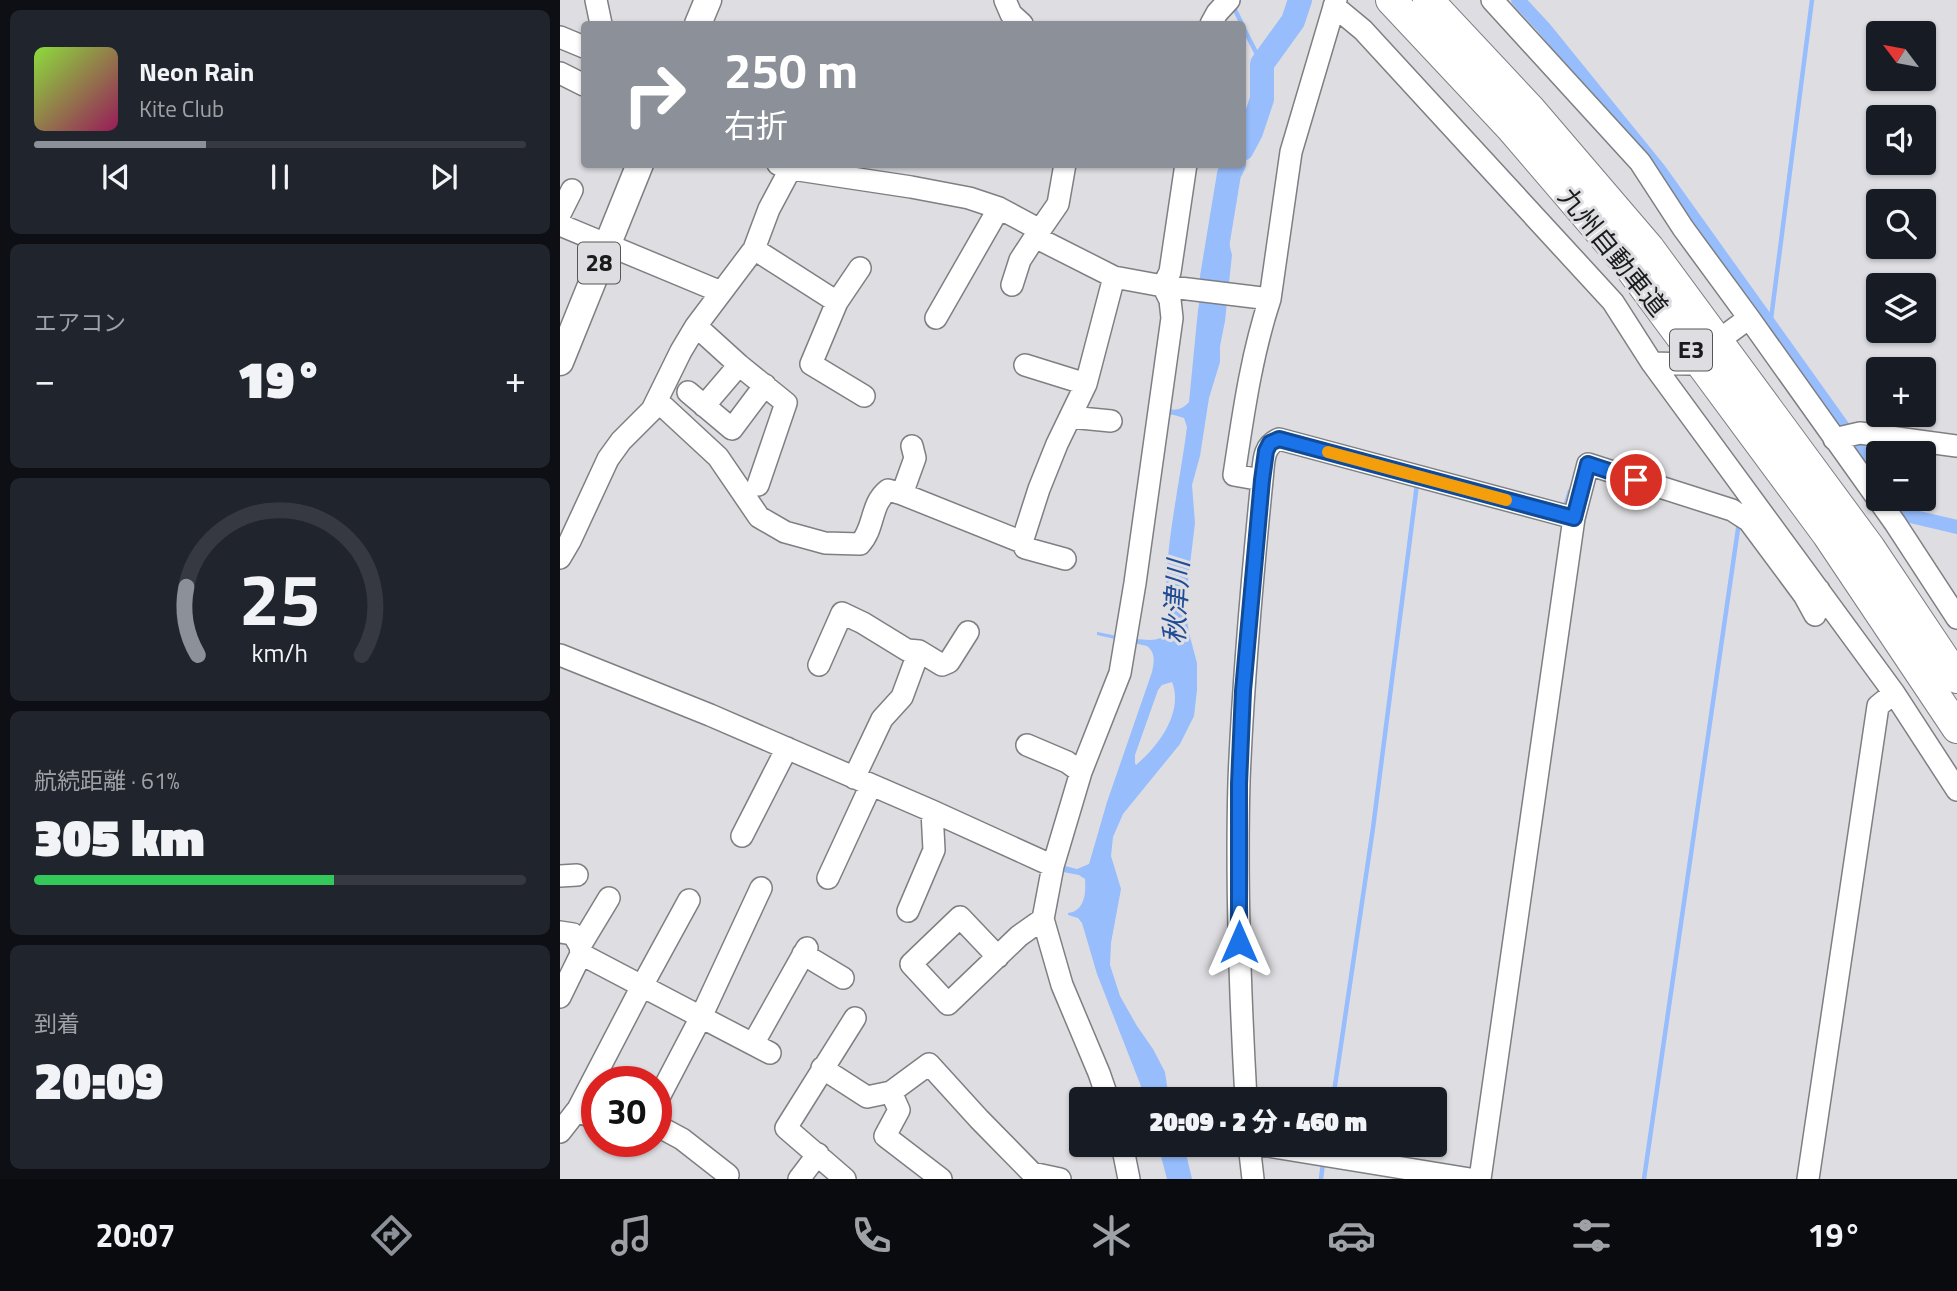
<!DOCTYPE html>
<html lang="ja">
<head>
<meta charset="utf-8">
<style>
  :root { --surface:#171b24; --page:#20242c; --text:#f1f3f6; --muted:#9ea1a6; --line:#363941; --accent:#8c9099 }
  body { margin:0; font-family:"Titillium Web","Noto Sans JP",sans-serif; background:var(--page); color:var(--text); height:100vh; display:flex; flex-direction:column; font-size:26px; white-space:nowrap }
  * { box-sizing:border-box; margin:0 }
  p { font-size:23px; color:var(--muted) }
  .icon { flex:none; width:38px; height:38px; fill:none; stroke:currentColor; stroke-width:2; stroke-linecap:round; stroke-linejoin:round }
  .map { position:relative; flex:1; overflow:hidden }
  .panel { display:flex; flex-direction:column; gap:10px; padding:10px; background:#0d0f14; width:560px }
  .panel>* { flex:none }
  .guide { position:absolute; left:21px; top:21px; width:665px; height:147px; border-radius:7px; box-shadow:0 2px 5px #0004; background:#8c9099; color:#fff; overflow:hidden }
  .needle { width:46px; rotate:302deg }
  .controls { position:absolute; left:1306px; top:21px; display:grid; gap:14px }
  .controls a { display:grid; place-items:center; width:70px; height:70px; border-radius:7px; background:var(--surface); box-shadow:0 2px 5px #0004; font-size:35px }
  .speed { position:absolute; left:21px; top:1066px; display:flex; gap:14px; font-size:35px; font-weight:700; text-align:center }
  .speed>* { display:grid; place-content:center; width:91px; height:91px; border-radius:50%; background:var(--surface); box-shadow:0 2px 5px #0004; line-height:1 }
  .speed .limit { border:10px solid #d22; background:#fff; color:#111 }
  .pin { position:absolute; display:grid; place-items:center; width:60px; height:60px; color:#fff; margin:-30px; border:4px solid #fff; border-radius:50%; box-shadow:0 2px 7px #0007 }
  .me { position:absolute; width:77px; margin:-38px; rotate:0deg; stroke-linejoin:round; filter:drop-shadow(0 0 5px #0008) }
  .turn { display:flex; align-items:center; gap:24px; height:147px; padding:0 28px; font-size:32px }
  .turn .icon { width:91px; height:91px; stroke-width:2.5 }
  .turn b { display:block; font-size:49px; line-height:60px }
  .big { font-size:52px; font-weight:800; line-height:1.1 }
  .panel .widget { flex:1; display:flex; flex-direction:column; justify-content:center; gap:10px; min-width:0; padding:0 24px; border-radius:10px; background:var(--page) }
  .panel .dial { align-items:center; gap:0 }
  .dial svg { height:182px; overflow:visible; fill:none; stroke:var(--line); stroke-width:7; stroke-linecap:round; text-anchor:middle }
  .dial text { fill:var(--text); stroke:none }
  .song { display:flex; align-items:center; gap:21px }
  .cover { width:84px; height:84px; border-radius:10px; background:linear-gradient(135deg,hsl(90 70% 55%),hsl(330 70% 35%)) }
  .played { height:7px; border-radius:4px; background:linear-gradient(90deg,var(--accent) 35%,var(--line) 35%) }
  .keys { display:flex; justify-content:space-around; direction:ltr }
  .heat { display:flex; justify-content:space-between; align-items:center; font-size:38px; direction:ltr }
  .charge { height:10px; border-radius:5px; background:linear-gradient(90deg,#34c759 61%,var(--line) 0) }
  .trip { position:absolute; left:509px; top:1087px; width:378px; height:70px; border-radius:7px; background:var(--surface); box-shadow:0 2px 5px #0004; font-weight:800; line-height:70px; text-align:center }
  .menu { display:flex; height:112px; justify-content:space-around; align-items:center; background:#090b0e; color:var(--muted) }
  .menu .icon { width:49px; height:49px }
  .menu .on { color:var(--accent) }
  .menu b { font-size:32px; color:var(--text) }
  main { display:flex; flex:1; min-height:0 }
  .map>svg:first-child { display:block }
  .water { fill:#97bdfc; fill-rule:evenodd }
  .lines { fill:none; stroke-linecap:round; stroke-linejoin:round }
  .stream { stroke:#97bdfc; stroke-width:4.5 }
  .canal { stroke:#97bdfc; stroke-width:14 }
  .river { stroke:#97bdfc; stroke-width:24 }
  .minor-casing { stroke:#7e7f82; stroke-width:24 }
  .major-casing { stroke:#7e7f82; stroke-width:29 }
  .highway-casing { stroke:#7e7f82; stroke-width:32 }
  .minor { stroke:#fff; stroke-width:21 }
  .major { stroke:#fff; stroke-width:26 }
  .highway { stroke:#fff; stroke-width:30 }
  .route-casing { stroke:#114b97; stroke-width:18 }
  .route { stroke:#1a73e8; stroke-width:12 }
  .slow { stroke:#f59e0b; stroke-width:12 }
  .labels { text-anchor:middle; stroke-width:6; stroke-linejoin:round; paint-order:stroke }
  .shield { fill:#dedee2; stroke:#555657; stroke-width:2 }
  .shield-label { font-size:24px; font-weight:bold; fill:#1a1b1c }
  .street-label { font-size:26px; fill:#1a1b1c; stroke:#dedee2 }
  .water-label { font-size:28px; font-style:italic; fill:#204c95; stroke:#dedee2 }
</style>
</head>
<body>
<main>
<section class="panel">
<div class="widget">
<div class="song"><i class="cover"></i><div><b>Neon Rain</b><p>Kite Club</p></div></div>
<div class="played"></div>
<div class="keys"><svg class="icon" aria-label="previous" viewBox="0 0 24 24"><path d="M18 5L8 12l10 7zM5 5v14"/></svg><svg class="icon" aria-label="pause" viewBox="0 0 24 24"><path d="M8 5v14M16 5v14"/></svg><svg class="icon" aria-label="next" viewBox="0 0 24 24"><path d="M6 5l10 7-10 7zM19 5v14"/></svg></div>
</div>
<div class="widget"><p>エアコン</p>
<div class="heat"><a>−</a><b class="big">19°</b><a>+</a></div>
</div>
<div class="widget dial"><svg viewBox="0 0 100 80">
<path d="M14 69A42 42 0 1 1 86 69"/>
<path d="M14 69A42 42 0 0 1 9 39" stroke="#8c9099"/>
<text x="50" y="56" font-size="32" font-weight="700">25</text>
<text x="50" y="72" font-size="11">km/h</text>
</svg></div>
<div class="widget"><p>航続距離 · 61%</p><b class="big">305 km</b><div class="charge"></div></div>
<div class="widget"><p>到着</p><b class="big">20:09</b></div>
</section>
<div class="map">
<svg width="1397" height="1179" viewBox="0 0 1397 1179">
  <rect width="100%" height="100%" fill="#dedee2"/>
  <!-- water -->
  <path class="water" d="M669,243L672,255L665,321L660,346V362L649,398L640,456L632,485L635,523L625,606L629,633L637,663V690L634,716L620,744L563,814L553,837L551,856L561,889L551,943L550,965L560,996L577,1026L593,1049L605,1072L609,1099H586L537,974L522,923L518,918L508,915V913C525,911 526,893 525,879L519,875L503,872L505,866L517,869L529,864L547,802L592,672C594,662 596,653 587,646L537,635V632C549,634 591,644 600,638C611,631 606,603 606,592C607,536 620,482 627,427L624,418L614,415L604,414L605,409C616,410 621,411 629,402L638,310L649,245ZM612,682C624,712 598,747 576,765L575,763V755L598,690L602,685Z
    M598,1145H624L632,1179H607Z"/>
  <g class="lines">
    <!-- stream -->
    <path class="stream" d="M675,10L682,24
      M682,25L702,64
      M1211,319L1252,0
      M1005,507L1010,491
      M773,1099L813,828L857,484
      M761,1179L763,1163
      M1084,1179L1179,522"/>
    <!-- canal -->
    <path class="canal" d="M958,0L984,28L1100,171L1318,476
      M1334,499L1346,515L1397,527"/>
    <!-- river -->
    <path class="river" d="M682,149L691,132L702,99V64L733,21L740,0
      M652,277L669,174L674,164"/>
    <defs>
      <path id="minor" d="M36,0L41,24
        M445,0L451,14L462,24
        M776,0L731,152L710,299C691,356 683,416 674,475L702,480C704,463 702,446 719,439L1014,518
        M932,0L1080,162L1123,228L1189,318L1335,523L1397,618
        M774,6L803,30L1053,302L1092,363L1334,693L1397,790
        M651,24L657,13L669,0
        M0,37L24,47
        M0,73L24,85
        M218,164L232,169L351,187L409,198L439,208L480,230L475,237L554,277L603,286L710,299
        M0,214L12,190
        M0,225L161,292
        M480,230L498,204L505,164
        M194,249L277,302L251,364L304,396
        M452,285L460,260L475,237
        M603,286L610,272L626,164
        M277,302L300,268
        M376,318L439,208
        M136,326L179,365L226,403L198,485
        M1170,332L1189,318
        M1092,363L1129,364
        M465,365L526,384
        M128,392L172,429L205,385
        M97,403L104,407L158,457L199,517L225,532L265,543L300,544C315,528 310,504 328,490L342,494
        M144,406L179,365
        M510,417L551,421
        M1274,439L1300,433L1397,446
        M352,446L355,458L342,494L462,542L479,489L497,444L526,384L554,277
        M462,542L465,548L505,559
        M0,558L10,541L48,459L61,441L92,410L121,351L136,326L194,249L209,209L233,164
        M1244,595L1255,615
        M0,655L150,715L372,811L493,866
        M259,665L282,613L303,623L347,650L359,651L382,665L389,662L408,632
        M467,745L507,762L521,772
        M294,778L322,719L342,697L359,651
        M182,836L227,748
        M0,876L17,875
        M268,878L311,785
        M348,911L374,850L372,811
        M0,932L13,934L20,946L21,954
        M20,946L49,898
        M243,954L283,978
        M438,957L400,917L351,964L388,1004L459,936L483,919
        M0,997L21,954L141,1017L201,888
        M193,1044L247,948
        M262,1068L307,1097L331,1092L369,1064L419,1119L472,1173L500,1179
        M331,1092L339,1110L325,1136L381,1179
        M548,1099L539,1073L502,985L483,919L493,866L521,772L560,673L575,583L612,318L610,300L603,286
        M686,1099C680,993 676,887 679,781C683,680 692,580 702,480
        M96,1103L141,1017L210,1053
        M37,1121L18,1109L82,986L129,900
        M96,1125L122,1139L168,1175
        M0,1132L18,1109
        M68,1141L72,1144L74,1141
        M562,1144L569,1179
        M689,1144L693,1179
        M696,1144L910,1179
        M239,1179L258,1154
        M285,1179L226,1128L295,1018
        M920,1179L1014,518L1028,464L1172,510L1189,521L1244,595L1259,590
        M1248,1179L1318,706L1334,693"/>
      <path id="major" d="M138,24L148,0
        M0,362L80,164"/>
      <path id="highway" d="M831,0L951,128L1065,261L1267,534L1397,728
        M868,0L970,109L1089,248L1310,548L1397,678"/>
    </defs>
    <!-- minor casing -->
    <use href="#minor" class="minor-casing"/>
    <!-- major casing -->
    <use href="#major" class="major-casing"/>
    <!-- highway casing -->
    <use href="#highway" class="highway-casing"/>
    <!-- minor -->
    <use href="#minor" class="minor"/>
    <!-- major -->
    <use href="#major" class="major"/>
    <!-- highway -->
    <use href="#highway" class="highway"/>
  </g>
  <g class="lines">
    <defs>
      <path id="route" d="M679,942V784L683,691L702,480L706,451L710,443L719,439L1014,518L1028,464L1076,480"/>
    </defs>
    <!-- route casing -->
    <use href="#route" class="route-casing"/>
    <!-- route -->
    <use href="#route" class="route"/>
    <!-- slow -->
    <path class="slow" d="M768,452L946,500"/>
  </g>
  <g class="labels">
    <!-- shield labels -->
    <g class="shield">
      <rect x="18" y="242.5" width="42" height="41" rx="5"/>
      <rect x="1110" y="329.5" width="42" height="41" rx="5"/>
    </g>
    <g class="shield-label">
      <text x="39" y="271">28</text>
      <text x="1131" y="358">E3</text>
    </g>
    <!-- street labels -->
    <g class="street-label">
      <text transform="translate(1053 252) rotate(51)" y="9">九州自動車道</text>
    </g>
    <!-- water labels -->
    <g class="water-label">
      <text transform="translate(616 602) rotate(-87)" y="10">秋津川</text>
    </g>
  </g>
</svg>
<div class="controls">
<a><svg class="needle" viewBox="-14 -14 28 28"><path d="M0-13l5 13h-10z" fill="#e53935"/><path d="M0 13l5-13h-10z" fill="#9ea1a6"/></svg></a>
<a><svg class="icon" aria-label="sound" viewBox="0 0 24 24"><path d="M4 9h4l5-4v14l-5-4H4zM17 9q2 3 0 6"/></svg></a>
<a><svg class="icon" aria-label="search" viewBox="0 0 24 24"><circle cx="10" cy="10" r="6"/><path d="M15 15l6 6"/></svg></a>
<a><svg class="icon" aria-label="layers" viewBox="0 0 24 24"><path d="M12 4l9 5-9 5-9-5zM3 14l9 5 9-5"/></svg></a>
<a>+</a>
<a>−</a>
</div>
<div class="speed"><div class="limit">30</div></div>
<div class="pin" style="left:1076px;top:480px;background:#d93025"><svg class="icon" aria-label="arrive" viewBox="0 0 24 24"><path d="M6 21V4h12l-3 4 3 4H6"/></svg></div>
<svg class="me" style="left:679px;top:942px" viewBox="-20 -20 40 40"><path d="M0-17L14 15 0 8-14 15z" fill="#1a73e8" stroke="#fff" stroke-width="4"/></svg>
<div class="trip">20:09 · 2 分 · 460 m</div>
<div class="guide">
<div class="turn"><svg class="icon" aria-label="right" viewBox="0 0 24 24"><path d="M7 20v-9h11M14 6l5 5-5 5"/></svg><div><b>250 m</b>右折</div></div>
</div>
</div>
</main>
<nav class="menu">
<b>20:07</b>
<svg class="icon on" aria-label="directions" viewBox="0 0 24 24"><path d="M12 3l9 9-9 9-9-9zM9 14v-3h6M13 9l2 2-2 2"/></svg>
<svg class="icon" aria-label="music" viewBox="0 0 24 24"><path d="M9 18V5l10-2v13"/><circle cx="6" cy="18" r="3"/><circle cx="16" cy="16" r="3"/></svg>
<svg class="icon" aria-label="phone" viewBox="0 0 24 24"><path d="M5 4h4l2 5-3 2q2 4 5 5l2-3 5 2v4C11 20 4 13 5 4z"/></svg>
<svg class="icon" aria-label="climate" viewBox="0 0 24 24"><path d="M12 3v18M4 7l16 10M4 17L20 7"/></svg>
<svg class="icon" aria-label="car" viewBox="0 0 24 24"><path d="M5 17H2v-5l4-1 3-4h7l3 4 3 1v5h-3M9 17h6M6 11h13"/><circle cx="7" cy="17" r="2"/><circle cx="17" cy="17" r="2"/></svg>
<svg class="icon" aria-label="filters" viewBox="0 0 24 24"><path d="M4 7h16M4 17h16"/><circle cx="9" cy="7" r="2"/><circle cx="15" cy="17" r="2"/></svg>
<b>19°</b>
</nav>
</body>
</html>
